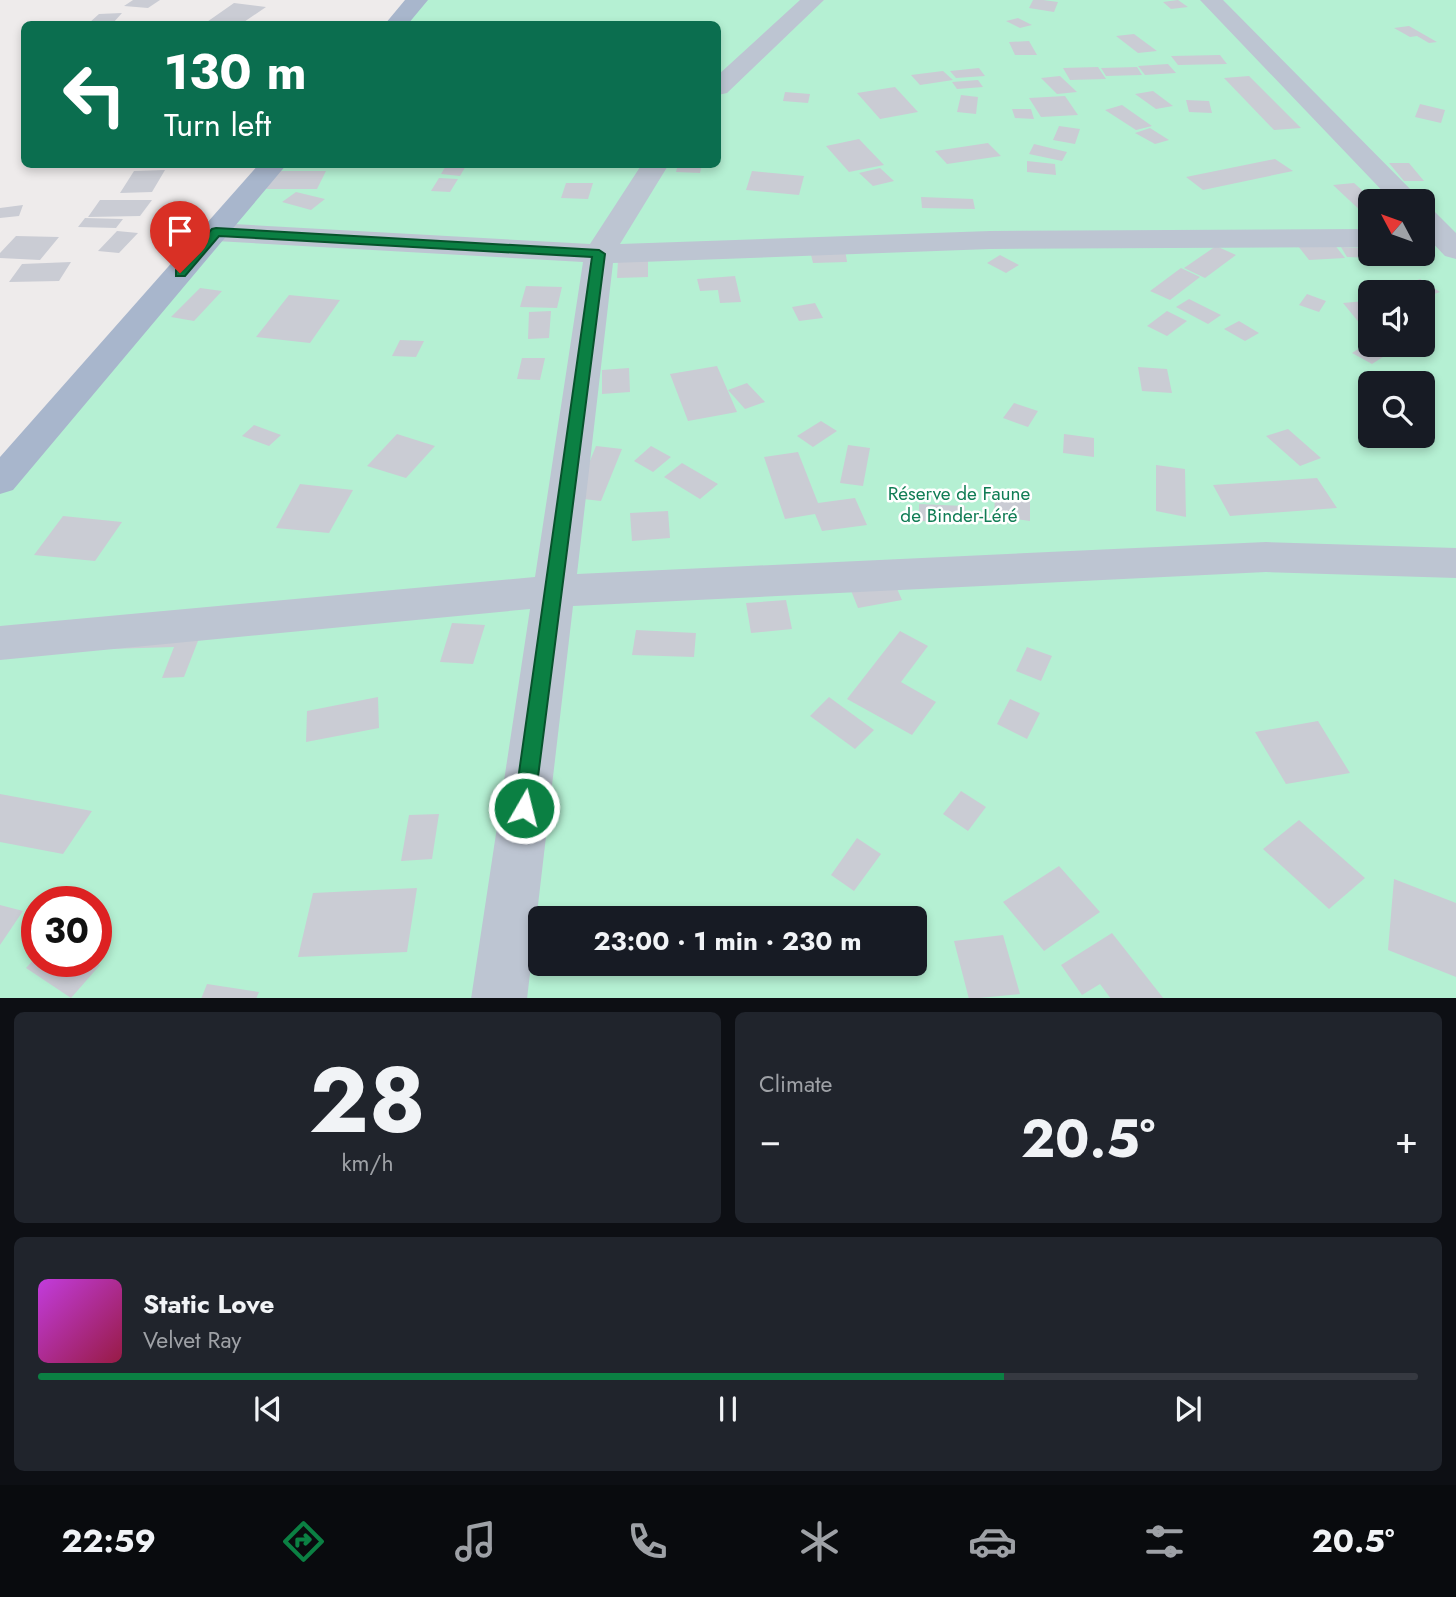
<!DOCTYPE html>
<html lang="en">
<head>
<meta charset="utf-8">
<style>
  :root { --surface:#171b24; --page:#20242c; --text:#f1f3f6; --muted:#9ea1a6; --line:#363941; --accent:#0b8043 }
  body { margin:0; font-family:Jost,sans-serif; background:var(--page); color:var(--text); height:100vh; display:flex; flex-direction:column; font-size:26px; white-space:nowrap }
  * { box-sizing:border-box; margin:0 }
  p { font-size:23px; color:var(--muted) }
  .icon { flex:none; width:38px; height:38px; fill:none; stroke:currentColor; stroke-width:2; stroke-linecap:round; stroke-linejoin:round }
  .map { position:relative; height:998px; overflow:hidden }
  .details { display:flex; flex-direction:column; gap:14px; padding:14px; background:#0d0f14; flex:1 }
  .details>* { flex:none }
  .guide { position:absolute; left:21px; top:21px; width:700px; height:147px; border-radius:10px; box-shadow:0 4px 10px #0003; background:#0b6e4f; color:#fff; overflow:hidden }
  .needle { width:46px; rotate:311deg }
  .controls { position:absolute; left:1358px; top:189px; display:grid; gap:14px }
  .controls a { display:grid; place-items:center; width:77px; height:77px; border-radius:10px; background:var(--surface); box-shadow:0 4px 10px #0003; font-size:35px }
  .speed { position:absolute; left:21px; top:886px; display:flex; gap:14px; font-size:35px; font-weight:700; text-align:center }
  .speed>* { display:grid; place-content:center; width:91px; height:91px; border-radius:50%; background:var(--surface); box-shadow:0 4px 10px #0003; line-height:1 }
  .speed .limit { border:10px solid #d22; background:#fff; color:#111 }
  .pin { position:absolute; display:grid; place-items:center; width:60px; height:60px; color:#fff; margin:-72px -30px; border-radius:50% 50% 50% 0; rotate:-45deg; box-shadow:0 0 7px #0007 }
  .pin .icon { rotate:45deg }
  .me { position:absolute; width:77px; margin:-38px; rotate:8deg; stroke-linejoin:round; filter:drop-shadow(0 0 5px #0008) }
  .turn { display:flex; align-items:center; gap:24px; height:147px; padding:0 28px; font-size:32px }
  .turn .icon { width:91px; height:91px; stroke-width:2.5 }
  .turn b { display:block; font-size:49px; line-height:60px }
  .big { font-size:52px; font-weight:700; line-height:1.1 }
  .details .card { flex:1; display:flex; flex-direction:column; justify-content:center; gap:10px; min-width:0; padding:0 24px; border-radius:10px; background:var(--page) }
  .details .dial { align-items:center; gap:0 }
  .dial b { font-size:91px; line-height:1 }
  .song { display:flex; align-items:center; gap:21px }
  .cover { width:84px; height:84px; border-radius:10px; background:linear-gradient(135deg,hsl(290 70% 55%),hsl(340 70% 35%)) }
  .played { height:7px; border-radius:4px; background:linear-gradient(90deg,var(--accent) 70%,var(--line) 70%) }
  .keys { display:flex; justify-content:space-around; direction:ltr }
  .heat { display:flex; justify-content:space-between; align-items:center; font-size:38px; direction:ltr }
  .details .tiles { flex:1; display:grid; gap:14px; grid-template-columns:1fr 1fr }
  .card:last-child { grid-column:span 2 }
  .trip { position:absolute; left:528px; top:906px; width:399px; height:70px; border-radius:10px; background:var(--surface); box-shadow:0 4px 10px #0003; font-weight:700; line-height:70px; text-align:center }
  .dock { display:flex; height:112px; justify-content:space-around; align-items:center; background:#090b0e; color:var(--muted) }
  .dock .icon { width:49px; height:49px }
  .dock .current { color:var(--accent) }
  .dock b { font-size:32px; color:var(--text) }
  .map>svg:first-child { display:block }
  .green { fill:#b5f0d3; fill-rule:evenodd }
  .building { fill:#caccd4 }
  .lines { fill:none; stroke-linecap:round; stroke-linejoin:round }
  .minor { fill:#bdc5d2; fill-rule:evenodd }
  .major { fill:#a8b6cc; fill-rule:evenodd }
  .route { fill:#0b8043; stroke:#07532c; stroke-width:2 }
  .labels { text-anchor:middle; stroke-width:5; stroke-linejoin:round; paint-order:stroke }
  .park-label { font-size:19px; fill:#117d55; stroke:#fff }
</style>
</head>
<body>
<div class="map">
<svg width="1456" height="999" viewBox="0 0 1456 999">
  <rect width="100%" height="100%" fill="#eeebeb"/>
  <!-- green -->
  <path class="green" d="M417,0H1456V998L0,999V481L274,165L718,164V24H396ZM1370,201H1423V254H1370ZM1370,292H1423V345H1370ZM1370,383H1423V436H1370ZM37,901H96V961H37ZM541,919H915V964H541Z"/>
  <!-- building -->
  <path class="building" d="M133,0H160L148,8L124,6Z
    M1033,0H1043L1058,2L1054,12L1029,8Z
    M1178,0L1188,7L1171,9L1163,2Z
    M234,3L266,7L241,24H204Z
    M122,13L113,23H89L99,14Z
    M1018,18L1032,25L1020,28L1006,21Z
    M1409,26L1437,42L1429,43L1417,36L1410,37L1394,28Z
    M1134,34L1157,51L1138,53L1116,36Z
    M1029,41L1037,55H1015L1009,42Z
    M1220,55L1227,64L1178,65L1171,56Z
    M1168,64L1176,73L1145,75L1138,66Z
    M1098,67L1106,79L1070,80L1063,68Z
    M1137,67L1142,75L1106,76L1101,68Z
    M979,68L985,76L956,78L950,71Z
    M943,71L953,80L920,85L911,75Z
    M1060,76L1077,92L1057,94L1041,78Z
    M1249,76L1301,128L1274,130L1224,78Z
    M978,80L983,87L957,89L952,82Z
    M895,87L918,112L880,119L857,93Z
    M1153,91L1173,106L1156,109L1135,94Z
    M785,92L810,94L808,103L783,101Z
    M961,95L978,97L976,114L957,112Z
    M1065,96L1078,115L1041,117L1029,98Z
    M1186,100L1209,101L1212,113L1189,112Z
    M1420,104L1445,110L1441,123L1415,117Z
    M1122,105L1152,126L1136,130L1105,110Z
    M1012,109H1031L1034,119L1015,118Z
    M1059,126L1080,129L1075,144L1053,140Z
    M1150,128L1169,140L1155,144L1135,133Z
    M859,139L884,165L849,172L826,146Z
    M988,143L1001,156L947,164L935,151Z
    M1034,144L1067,152L1062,161L1029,154Z
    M1275,159L1293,171L1203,190L1186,177Z
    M1027,161L1055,164L1056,175L1027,172Z
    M1389,163H1409L1424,181H1404Z
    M447,164H467L460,176L441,174Z
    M678,164H702L700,173L676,172Z
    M880,168L894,181L873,186L859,173Z
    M165,170L152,192L120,193L134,171Z
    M276,171H326L317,189H266Z
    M752,171L804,176L799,195L746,190Z
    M439,178L458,179L450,192L431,191Z
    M566,183H593L588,199L561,198Z
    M1354,183L1374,201H1370V214H1364L1333,185Z
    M296,192L325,199L311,210L282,202Z
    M921,197L973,199L975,209L922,208Z
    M100,200H152L140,216L88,217Z
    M23,205L19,216L0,218V208Z
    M85,218L123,219L116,228L78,227Z
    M117,231L138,233L119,253L98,251Z
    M16,236L59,237L40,260L0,258V253Z
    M1334,244L1345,258L1309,260L1298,246Z
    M1216,246L1236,255L1205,278L1184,268Z
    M1341,247L1369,248L1370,254L1375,258L1347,257Z
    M845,249L847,262L813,263L810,251Z
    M1000,255L1019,265L1006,273L987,263Z
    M648,259V277L617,278L618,260Z
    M71,262L59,281L9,282L22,264Z
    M1181,268L1200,277L1170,300L1150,291Z
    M735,276L741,302L720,303L718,290L700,291L697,279Z
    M1420,279L1440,292L1423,298V292H1384Z
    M526,286L562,287L557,308L520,307Z
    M200,288L222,291L194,321L171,317Z
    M1307,294L1326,301L1319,312L1299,305Z
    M289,295L340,300L310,343L256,337Z
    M1189,299L1221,315L1208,324L1176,307Z
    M1365,301L1370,308V336L1343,303Z
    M815,303L823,318L799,321L792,307Z
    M551,311L549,338L528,339L529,312Z
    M1167,311L1187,321L1167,336L1147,326Z
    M1239,321L1259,333L1245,341L1224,329Z
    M400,340L424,341L416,357L392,356Z
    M1366,344L1386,355L1372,364L1352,353Z
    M522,358H545L540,380L517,379Z
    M717,366L737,412L688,421L670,374Z
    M1138,367L1167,369L1172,393L1142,391Z
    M629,368L630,392L602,394V370Z
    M747,383L765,402L745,409L728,390Z
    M1014,403L1038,411L1028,427L1003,418Z
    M821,421L837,431L813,447L797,436Z
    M254,425L281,435L269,446L242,436Z
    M1288,429L1321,458L1300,466L1266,436Z
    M397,434L435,446L406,478L367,466Z
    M1064,434L1094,438V457L1063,453Z
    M848,445L870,448L863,486L840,483Z
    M596,446L622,449L601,501L575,498Z
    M651,446L671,457L653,472L634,461Z
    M798,452L818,503L855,498L867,525L822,531L815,514L785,519L764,457Z
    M682,463L718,484L700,499L664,477Z
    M1156,465L1185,469L1186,517L1156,511Z
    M1317,478L1337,508L1230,516L1213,485Z
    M300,484L353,490L329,533L276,528Z
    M995,496L1030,501V521L994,516Z
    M919,504L965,506L966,523L919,521Z
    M668,511L670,538L632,541L630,513Z
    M63,516L122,522L95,561L34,555Z
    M891,575L902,600L858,608L848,583Z
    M786,600L792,629L751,633L746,603Z
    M208,615L184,677L162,678L174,647L77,650Z
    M452,623L485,625L473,664L440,662Z
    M636,630L696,633L694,657L632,655Z
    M900,631L928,646L901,682L936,702L912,735L847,699Z
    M1027,647L1052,656L1041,681L1016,671Z
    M378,697L379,728L306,742L307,711Z
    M829,697L874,730L855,749L810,716Z
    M1010,699L1040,713L1027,739L997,724Z
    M1318,721L1350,773L1286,784L1255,732Z
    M961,791L986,807L968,831L943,814Z
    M0,794L92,811L63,854L0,842Z
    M439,814L432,859L401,861L409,815Z
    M1299,820L1365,878L1329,909L1263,849Z
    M857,838L881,854L854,891L831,875Z
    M1059,866L1100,912L1044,951L1003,902Z
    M1394,879L1456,903V977L1388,950Z
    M417,888L407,952L298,957L313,893Z
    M0,905L23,911L0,945Z
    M1112,933L1164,999H1111L1100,984L1082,995L1061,965Z
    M1003,935L1020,994L969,999L954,941Z
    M37,956V961H93L100,965L71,998L26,968Z
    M207,984L259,992L256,999H201Z"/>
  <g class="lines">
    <!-- minor -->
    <path class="minor" d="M800,0H824L727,93L718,95V75Z
      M1200,0H1223L1422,201H1392Z
      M642,164H669L620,244L990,231L1370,229V247L990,249L613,263L577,574L1266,542L1456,548V578L1266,572L573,606L527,999H471L530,609L0,660V626L535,577L583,262L216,241L206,238L201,232L206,226L216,223L590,244Z
      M1423,207L1433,210L1456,233V259L1445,256L1423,233Z"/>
    <!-- major -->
    <path class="major" d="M405,0H428L408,24H385Z
      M259,164H287L13,490L0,494V457Z"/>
  </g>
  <!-- route -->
  <path class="route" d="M216,228L599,250L605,254L534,808L531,815L524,817L517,815L514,808L592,257L219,236L185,276H176V270L212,229Z"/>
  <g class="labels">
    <!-- park labels -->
    <g class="park-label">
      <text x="959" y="500">Réserve de Faune<tspan x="959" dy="22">de Binder-Léré</tspan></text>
    </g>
  </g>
</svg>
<div class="controls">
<a><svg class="needle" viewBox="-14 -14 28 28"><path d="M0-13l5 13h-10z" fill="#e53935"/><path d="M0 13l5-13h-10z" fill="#9ea1a6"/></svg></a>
<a><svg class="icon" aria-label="sound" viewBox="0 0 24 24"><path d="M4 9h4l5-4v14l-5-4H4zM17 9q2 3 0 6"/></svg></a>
<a><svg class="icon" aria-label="search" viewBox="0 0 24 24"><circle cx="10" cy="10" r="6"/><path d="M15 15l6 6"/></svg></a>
</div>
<div class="speed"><div class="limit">30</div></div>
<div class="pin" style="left:180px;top:273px;background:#d93025"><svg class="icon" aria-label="arrive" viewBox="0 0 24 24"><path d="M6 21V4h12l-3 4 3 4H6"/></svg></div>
<svg class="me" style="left:524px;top:808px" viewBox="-20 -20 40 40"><circle r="17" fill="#0b8043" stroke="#fff" stroke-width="3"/><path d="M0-11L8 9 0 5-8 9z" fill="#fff"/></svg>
<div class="trip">23:00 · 1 min · 230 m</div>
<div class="guide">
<div class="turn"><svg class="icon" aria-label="left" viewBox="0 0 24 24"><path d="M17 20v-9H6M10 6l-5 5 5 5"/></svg><div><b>130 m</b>Turn left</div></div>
</div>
</div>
<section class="details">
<div class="tiles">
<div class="card dial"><b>28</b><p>km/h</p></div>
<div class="card"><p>Climate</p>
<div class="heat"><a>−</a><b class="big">20.5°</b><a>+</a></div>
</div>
<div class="card">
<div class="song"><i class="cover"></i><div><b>Static Love</b><p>Velvet Ray</p></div></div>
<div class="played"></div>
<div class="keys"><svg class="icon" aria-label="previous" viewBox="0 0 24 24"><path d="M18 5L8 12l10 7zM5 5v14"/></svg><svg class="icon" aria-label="pause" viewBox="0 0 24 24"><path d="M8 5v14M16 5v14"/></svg><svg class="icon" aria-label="next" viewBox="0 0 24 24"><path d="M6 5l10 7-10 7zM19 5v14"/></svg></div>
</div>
</div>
</section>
<nav class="dock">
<b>22:59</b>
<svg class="icon current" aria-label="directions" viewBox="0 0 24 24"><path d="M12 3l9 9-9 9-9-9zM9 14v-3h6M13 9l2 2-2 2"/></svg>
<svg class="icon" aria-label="music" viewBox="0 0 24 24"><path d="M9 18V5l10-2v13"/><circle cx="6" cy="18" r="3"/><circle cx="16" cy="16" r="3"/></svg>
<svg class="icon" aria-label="phone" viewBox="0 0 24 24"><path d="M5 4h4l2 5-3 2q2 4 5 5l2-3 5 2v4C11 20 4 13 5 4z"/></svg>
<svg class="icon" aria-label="climate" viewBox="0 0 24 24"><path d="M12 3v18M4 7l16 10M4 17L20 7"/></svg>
<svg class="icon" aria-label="car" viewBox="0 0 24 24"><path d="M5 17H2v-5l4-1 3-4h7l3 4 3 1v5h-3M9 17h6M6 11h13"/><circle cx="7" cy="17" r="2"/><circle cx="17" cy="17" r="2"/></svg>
<svg class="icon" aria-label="filters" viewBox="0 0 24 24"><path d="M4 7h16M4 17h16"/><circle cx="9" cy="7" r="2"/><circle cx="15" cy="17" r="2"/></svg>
<b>20.5°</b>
</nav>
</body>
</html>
